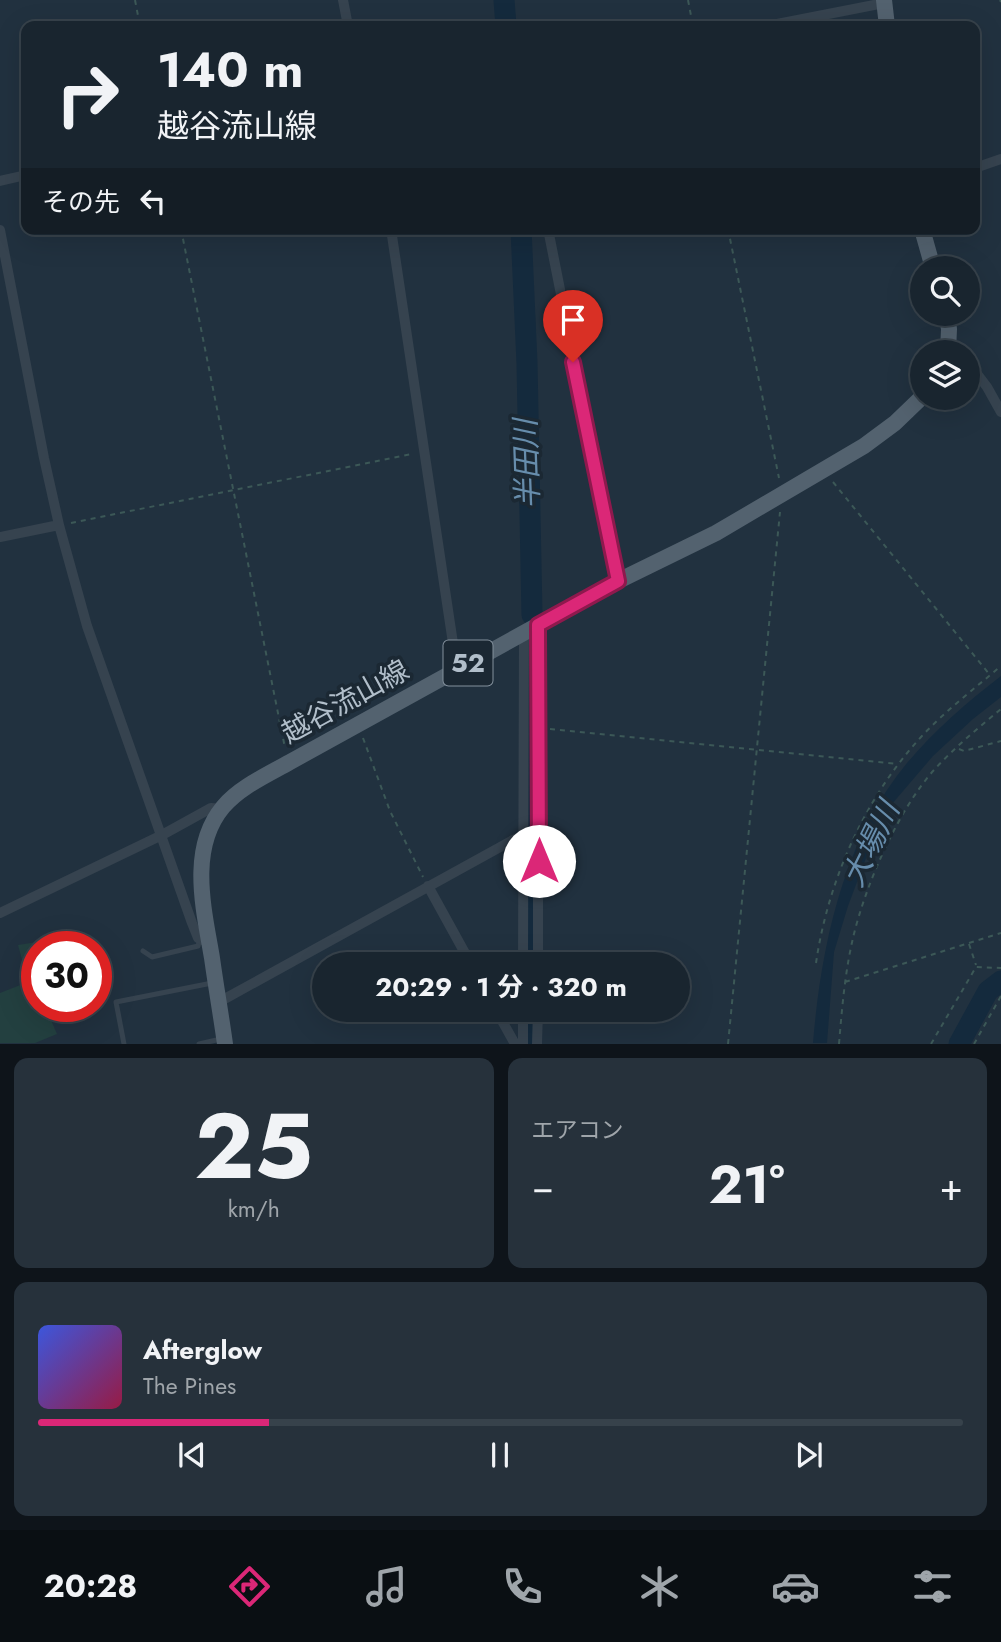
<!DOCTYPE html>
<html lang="ja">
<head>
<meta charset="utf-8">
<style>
  :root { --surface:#19252f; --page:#26313b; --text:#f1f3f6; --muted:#9fa5aa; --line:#37424b; --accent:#db2777 }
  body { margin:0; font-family:Jost,"Noto Sans JP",sans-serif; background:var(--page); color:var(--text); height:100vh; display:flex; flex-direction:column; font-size:26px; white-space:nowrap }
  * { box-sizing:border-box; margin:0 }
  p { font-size:23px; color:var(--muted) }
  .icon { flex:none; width:38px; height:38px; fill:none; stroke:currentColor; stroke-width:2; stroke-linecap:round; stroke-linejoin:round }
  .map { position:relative; height:1044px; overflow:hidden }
  .side { display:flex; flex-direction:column; gap:14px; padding:14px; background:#0e141a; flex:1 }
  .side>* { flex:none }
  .hud { position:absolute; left:21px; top:21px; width:959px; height:214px; border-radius:14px; box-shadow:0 7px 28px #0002,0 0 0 2px var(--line); background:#19252f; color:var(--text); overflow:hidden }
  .buttons { position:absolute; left:910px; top:256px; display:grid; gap:14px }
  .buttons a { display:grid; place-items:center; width:70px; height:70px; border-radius:50%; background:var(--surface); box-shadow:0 7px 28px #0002,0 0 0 2px var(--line); font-size:35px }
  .speed { position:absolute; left:21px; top:931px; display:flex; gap:14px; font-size:35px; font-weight:700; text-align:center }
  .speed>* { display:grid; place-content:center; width:91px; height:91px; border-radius:50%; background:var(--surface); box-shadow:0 7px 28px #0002,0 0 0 2px var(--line); line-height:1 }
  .speed .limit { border:10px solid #d22; background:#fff; color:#111 }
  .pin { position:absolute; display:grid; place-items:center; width:60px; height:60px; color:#fff; margin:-72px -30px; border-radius:50% 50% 50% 0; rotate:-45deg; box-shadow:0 0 7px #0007 }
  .pin .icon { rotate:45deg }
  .me { position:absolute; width:77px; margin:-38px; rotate:0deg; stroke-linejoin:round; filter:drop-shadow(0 0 5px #0008) }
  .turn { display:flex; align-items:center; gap:24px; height:147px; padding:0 21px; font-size:32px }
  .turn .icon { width:91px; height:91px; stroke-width:2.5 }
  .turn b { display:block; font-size:49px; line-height:60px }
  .then { display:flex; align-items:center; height:66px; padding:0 21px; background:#0003; gap:14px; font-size:26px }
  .big { font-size:52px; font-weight:700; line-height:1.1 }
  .side .tile { flex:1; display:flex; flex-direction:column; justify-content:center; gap:10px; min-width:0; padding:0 24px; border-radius:14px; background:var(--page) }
  .side .dial { align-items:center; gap:0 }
  .dial b { font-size:91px; line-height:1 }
  .song { display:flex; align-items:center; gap:21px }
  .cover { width:84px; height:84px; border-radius:10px; background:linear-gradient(135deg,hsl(230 70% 55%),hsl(340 70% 35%)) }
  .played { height:7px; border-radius:4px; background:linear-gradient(90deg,var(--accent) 25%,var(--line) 25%) }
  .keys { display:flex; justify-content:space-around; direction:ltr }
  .heat { display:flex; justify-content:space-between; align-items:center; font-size:38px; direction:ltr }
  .side .tiles { flex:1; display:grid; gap:14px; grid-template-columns:1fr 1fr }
  .tile:last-child { grid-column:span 2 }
  .trip { position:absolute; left:312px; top:952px; width:378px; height:70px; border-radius:35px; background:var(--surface); box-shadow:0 7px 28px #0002,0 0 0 2px var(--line); font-weight:700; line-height:70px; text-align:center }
  .tab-bar { display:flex; height:112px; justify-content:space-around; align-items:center; background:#0a0f13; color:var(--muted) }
  .tab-bar .icon { width:49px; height:49px }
  .tab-bar .current { color:var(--accent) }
  .tab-bar b { font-size:32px; color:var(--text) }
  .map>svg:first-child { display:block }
  .green { fill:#234040 }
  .water { fill:#142a3d }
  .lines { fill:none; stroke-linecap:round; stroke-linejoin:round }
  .river { stroke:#142a3d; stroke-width:21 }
  .path { stroke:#3c5857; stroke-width:2; stroke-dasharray:5 5; stroke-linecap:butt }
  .lane { stroke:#36434f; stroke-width:5 }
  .street { stroke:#36434f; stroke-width:10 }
  .primary { stroke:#53626f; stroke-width:16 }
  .route-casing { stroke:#8e194d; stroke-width:18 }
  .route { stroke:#db2777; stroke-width:12 }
  .labels { text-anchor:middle; stroke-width:7; stroke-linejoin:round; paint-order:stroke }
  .shield { fill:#1b2833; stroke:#84919d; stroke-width:2 }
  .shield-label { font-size:26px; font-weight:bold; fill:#b1beca }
  .street-label { font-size:28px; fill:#b1beca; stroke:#1b2833 }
  .water-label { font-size:30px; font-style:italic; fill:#678dac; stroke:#1b2833 }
</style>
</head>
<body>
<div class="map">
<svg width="1001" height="1044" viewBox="0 0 1001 1044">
  <rect width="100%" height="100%" fill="#21313f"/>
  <!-- green -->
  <path class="green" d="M75,936L76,947H37V980L35,982L37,1006H45L57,1034L35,1043H0V993L28,982L18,945Z"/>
  <!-- water -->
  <path class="water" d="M1001,676V697L973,719L933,756L892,804L869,850L848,906L834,952L827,1043H813C821,947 843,840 907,763C934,731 967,702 1001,676Z"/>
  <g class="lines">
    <!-- river -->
    <path class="river" d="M504,0L506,26
      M521,229L527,363L532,615
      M530,964L532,642
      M530,1044V1010
      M959,1044L988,991L1001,981"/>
    <!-- path -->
    <path class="path" d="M135,0L140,26
      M688,0L693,26
      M1000,0L1001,2
      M181,229L285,748
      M728,229L779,478
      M833,482L990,675
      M71,523L412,454
      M550,729L898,764
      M363,738L390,811L423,877
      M959,749L964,751L1001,741
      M969,944L976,965
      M816,963C828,881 864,799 921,737C945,711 974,689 1001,666
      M845,982L1001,933
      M728,1044L780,512
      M839,1044C842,1008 845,972 853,938C865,886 898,810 934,770C954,748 978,728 1001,709
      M931,1044L976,967L1001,968
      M974,1044L1001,996"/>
    <!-- lane -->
    <path class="lane" d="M143,951L152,957L198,946L200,939
      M124,1044L116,1002L212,983
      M199,1044L221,1039"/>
    <!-- street -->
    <path class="street" d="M343,0L348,26
      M767,26L884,3
      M975,168L1001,159
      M0,181L26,175
      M391,229L457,670
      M548,229L618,581
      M0,230L44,458L59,525L87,626L192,923L198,938L203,940L208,939
      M968,362L987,387L1001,412
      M0,537L59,525
      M428,886L471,964
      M0,913L162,835L211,808L222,809
      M523,964L524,632
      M538,964V625
      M219,1002L513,840L524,835H539
      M496,1010L515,1044
      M523,1010V1044
      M537,1044L538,1010"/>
    <!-- primary -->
    <path class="primary" d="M884,0L887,26
      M922,229L933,268
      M946,313L949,329L948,352
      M225,1044C221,1015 216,987 212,958C204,910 188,849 223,807C240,787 267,775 290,762L618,581L716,533L864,446L895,423L922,397"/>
  </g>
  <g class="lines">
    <defs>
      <path id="route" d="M539,861L538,625L618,581L573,362"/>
    </defs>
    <!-- route casing -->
    <use href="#route" class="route-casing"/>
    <!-- route -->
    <use href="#route" class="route"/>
  </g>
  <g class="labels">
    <!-- shield labels -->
    <rect class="shield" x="443.5" y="640.5" width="49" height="45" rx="5"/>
    <g class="shield-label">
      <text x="468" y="672">52</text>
    </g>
    <!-- street labels -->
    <g class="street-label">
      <text transform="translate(345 701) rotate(-29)" y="10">越谷流山線</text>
    </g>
    <!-- water labels -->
    <g class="water-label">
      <text transform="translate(527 464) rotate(-92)" y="10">半田川</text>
      <text transform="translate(871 844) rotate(-64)" y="10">大場川</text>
    </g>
  </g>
</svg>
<div class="buttons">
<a><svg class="icon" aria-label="search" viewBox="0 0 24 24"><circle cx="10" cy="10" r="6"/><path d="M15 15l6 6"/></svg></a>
<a><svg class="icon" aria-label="layers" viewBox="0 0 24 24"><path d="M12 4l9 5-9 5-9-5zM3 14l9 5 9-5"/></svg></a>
</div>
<div class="speed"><div class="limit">30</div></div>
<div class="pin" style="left:573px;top:362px;background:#d93025"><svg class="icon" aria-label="arrive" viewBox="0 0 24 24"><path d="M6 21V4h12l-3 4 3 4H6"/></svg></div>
<svg class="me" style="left:539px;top:861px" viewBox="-20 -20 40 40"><circle r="19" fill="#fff"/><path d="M0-13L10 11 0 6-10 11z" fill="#db2777"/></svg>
<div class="trip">20:29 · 1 分 · 320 m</div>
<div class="hud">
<div class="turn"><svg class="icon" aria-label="right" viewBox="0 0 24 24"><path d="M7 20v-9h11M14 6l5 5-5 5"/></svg><div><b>140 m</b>越谷流山線</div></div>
<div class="then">その先<svg class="icon" aria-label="left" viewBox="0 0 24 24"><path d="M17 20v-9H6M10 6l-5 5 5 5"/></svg></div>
</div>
</div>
<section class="side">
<div class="tiles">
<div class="tile dial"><b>25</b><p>km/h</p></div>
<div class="tile"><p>エアコン</p>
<div class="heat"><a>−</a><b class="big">21°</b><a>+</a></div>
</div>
<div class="tile">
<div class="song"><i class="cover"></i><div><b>Afterglow</b><p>The Pines</p></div></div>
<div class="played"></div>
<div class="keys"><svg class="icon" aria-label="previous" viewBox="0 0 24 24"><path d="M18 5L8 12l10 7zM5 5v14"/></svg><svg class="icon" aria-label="pause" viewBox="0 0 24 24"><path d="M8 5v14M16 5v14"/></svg><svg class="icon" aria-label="next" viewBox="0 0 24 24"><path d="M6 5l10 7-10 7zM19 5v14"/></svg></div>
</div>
</div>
</section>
<nav class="tab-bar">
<b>20:28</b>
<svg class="icon current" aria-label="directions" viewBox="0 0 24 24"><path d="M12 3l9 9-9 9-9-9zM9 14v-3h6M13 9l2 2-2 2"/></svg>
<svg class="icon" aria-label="music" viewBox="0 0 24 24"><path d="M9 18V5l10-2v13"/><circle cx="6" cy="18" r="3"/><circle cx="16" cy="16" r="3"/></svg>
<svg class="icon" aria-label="phone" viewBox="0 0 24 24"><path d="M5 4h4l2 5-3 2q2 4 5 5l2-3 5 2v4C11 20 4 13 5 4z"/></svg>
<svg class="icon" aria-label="climate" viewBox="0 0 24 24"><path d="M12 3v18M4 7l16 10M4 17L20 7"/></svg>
<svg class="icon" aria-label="car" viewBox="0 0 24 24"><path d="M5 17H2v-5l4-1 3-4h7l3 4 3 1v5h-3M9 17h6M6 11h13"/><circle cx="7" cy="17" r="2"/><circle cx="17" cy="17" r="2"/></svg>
<svg class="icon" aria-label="filters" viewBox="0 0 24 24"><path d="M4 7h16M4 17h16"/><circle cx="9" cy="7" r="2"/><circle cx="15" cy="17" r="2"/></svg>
</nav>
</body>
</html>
